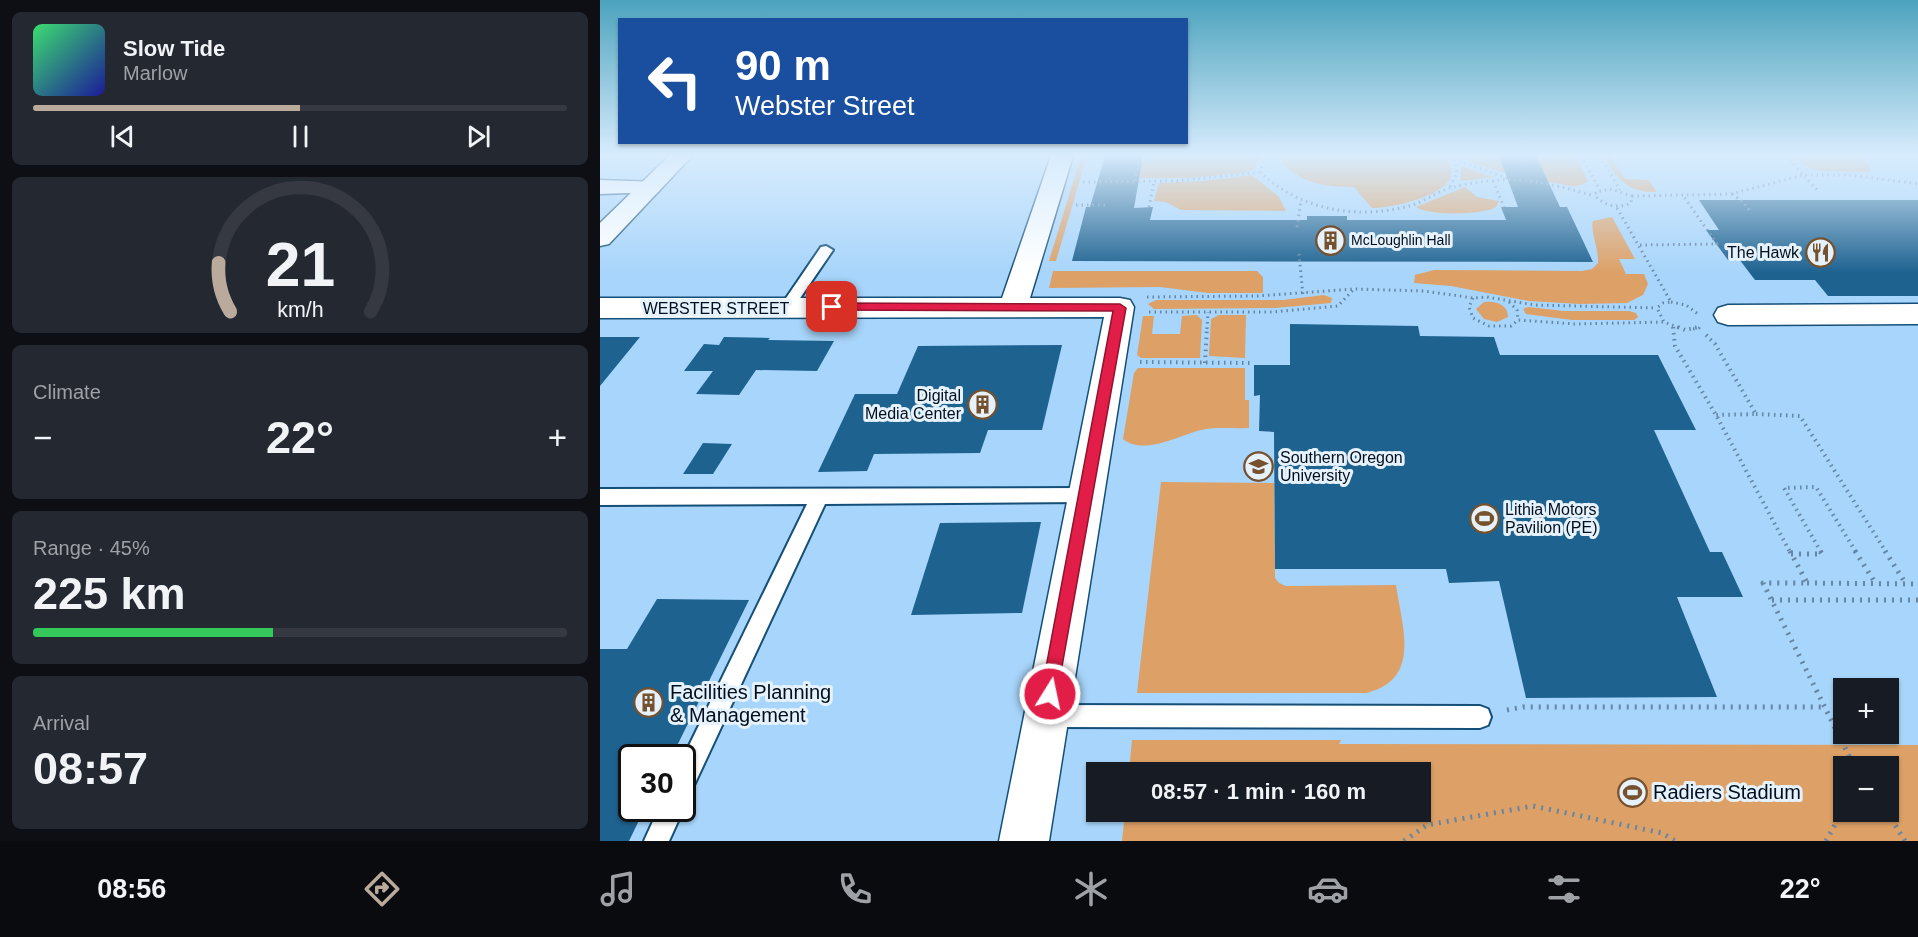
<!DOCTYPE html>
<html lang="en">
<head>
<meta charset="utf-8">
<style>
  :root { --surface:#171b24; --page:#242831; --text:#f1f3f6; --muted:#9ea1a6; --line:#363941; --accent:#baaa9c }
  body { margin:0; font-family:Arial,sans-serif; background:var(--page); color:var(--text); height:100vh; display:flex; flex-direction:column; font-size:22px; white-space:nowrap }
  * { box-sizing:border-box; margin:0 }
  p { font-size:20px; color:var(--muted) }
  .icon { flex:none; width:33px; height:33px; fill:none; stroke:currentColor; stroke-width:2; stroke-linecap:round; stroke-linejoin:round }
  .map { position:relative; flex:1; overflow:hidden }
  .drawer { display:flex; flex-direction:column; gap:12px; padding:12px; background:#0d0f14; width:600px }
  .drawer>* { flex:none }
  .banner { position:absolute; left:18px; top:18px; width:570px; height:126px; border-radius:0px; box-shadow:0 2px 4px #0004; background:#1a4fa0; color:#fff; overflow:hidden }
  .buttons { position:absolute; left:1233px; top:678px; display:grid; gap:12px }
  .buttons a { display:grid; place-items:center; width:66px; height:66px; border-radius:0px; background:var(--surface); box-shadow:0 2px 4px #0004; font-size:30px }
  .speed { position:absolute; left:18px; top:744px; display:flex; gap:12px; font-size:30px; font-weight:700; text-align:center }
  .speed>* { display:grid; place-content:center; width:78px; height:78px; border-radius:50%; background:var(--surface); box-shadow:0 2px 4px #0004; line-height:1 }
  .speed .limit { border:3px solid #111; border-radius:9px; background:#fff; color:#111 }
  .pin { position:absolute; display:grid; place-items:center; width:51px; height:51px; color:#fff; margin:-26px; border-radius:12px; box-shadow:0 3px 9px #0006 }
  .me { position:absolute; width:66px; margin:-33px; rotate:10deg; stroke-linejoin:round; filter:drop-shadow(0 0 4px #0008) }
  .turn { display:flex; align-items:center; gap:21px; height:126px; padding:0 18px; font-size:27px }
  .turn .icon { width:78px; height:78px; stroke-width:2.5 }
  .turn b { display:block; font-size:42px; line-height:51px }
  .big { font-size:45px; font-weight:700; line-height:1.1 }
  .drawer .card { flex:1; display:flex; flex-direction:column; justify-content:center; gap:9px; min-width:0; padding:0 21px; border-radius:9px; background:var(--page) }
  .drawer .dial { align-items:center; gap:0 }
  .dial svg { height:156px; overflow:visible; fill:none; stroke:var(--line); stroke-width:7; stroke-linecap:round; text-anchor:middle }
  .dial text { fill:var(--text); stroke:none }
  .song { display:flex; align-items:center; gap:18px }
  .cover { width:72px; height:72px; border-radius:9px; background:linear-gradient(135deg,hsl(140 70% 55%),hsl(240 70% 35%)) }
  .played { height:6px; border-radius:3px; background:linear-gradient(90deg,var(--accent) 50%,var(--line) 50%) }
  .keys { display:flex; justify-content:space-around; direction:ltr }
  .heat { display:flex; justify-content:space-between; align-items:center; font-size:33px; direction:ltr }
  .charge { height:9px; border-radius:4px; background:linear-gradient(90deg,#34c759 45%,var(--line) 0) }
  .trip { position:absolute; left:486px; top:762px; width:345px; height:60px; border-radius:0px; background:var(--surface); box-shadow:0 2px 4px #0004; font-weight:700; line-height:60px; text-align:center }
  .menu { display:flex; height:96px; justify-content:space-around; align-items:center; background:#090b0e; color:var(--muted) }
  .menu .icon { width:42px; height:42px }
  .menu .current { color:var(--accent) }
  .menu b { font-size:27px; color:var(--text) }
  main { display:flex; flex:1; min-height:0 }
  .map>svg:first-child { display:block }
  .green { fill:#dda066; fill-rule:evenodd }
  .building { fill:#1e6290 }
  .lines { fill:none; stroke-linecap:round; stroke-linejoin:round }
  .service-casing { stroke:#154f77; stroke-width:4 }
  .minor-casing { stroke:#154f77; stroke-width:3 }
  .tertiary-casing { stroke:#154f77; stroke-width:3 }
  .path-far2 { stroke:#6586a4; stroke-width:3; stroke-dasharray:1.5 4; stroke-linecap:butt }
  .path-far1 { stroke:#6586a4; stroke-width:4; stroke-dasharray:1.5 4.5; stroke-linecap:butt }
  .path { stroke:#6586a4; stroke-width:5; stroke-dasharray:2 6; stroke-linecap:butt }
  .service { fill:#fff; fill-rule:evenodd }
  .minor { fill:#fff; fill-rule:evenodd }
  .tertiary { fill:#fff; fill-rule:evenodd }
  .route { fill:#e11d48; stroke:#92132f; stroke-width:1.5 }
  .labels { text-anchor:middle; stroke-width:6; stroke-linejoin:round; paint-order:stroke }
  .far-poi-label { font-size:14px; fill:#000f1f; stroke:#e6f2fb; text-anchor:start }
  .poi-label { font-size:16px; fill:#000f1f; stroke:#e6f2fb; text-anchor:end }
  .street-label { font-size:16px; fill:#000f1f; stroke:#e6f2fb }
  .near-poi-label { font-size:20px; fill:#000f1f; stroke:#e6f2fb; text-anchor:start }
</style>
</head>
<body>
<main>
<section class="drawer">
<div class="card">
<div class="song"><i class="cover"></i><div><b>Slow Tide</b><p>Marlow</p></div></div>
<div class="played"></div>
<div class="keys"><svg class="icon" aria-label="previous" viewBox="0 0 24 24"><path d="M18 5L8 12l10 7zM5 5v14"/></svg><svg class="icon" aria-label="pause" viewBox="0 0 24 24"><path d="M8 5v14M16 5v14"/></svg><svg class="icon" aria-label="next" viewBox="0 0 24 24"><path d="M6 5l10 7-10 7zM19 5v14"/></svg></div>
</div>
<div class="card dial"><svg viewBox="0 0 100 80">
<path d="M14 69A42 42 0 1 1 86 69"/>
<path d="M14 69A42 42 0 0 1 8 44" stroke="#baaa9c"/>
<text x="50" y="56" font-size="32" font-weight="700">21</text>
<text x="50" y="72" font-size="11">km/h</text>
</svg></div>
<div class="card"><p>Climate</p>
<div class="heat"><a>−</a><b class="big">22°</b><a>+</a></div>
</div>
<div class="card"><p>Range · 45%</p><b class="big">225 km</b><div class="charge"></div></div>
<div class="card"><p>Arrival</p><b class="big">08:57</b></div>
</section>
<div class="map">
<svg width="1318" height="841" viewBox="0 0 1318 841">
  <rect width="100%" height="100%" fill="#a8d5fb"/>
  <!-- green -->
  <path class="green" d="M481,156H487L456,261H449Z
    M563,156H659L655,168L648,172L592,178H538L542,161Z
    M682,156H844C877,191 795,208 772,208L754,187C726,187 704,184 683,164Z
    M857,156L936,161L949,156H976L988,181L981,185L972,186C932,179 894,173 857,156Z
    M1003,156H1010L1025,179L1049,180L1057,192C1028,193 1017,179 1003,156Z
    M1194,156H1260L1269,165L1271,172L1221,171L1205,166Z
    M861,166L893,177L861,181Z
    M652,175L679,197L686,211L581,210L566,202L554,201L559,183L603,181Z
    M865,187L877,197L899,201L896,207C884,215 828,216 816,207Z
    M1012,217L1035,259H1019L1026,274H1044L1048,284L1043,295L1027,303L980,304L929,301L851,286L814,283L815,275L834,270L982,271L992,269L998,263C999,250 990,230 993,221Z
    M453,271H657L663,277V293H608L560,287L449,288Z
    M724,295L732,298L731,303L675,308L554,309L548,304L556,300H683Z
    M884,302C895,301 908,304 908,317L897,322L884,319L876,309Z
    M928,307L964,311H1029L1036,313L1038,317L1034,320H972L926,314L923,309Z
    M597,315L602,320L600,358H541L537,355L543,316H554L552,334H580L582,316Z
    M619,315H646L645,358L609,356L611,319Z
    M538,368H645V400H649V428C635,429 619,427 606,429C582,433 545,457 523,439L534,373Z
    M561,482L674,483L675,578L679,583L686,586L796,585C802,627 822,680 766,693H537Z
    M532,740H741L739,744L1318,745V841H522L525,812H820V772H529ZM1244,766H1288V812H1244Z"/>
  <!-- building -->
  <path class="building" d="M505,156H543L534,208L553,207L550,220H707V216H747V220H906L901,207H918L899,156H936L960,207H967L993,262L472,261L486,207H490Z
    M1099,200H1318V296H1228L1215,280H1155L1139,259L1128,260L1106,230H1119Z
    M690,324L818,326L820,336L894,337L900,355H1058L1096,430H1054L1110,552H1122L1143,597H1077L1117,697L926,698L899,581L849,583L846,569H675L674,432L659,431L660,395L654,396V365H690Z
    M0,337H40L0,386Z
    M124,337L170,338L168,340L234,341L217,371L156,370L139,395L96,394L113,371H84L104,344L119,345Z
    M462,345L442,430H388L380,453L274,454L267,471L218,472L255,394H297L318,346Z
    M103,443L132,444L113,474H83Z
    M441,522L422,613L311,615L340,523Z
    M57,599L149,600L71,758H32V808H45L29,841H0V649H27Z"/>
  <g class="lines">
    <defs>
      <path id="service" d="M226,246L233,250L192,310H182L180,307L182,304L221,247Z
        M485,488L491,490L494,495L491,500L485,502L225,504L90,794L82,798V760L207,504L0,505V489Z
        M447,705L880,706L888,709L891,717L888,725L880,728L447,727L439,724L436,716L439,708Z
        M82,804L84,808L69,841H44L59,808H82Z"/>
      <path id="minor" d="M451,156H473L430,298H520L530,300L534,307L449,841H399L504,317L0,318V298H402Z
        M0,180L58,182L62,187L58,192L0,194Z
        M1318,304V324L1128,325L1118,322L1114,315L1118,308L1128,305Z"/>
      <path id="tertiary" d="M69,156H92L9,244L0,246V223Z"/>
    </defs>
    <!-- service casing -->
    <use href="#service" class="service-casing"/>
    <!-- minor casing -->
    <use href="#minor" class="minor-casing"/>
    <!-- tertiary casing -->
    <use href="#tertiary" class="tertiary-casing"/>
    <!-- path-far2 -->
    <path class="path-far2" d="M665,156L660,172C700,210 756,220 809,206C821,203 831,196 842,191C856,185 872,183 887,181C924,176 959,186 995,196
      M850,156L854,159L857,173L850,187
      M981,156L1000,190
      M1000,156L1020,190
      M1186,156L1219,192
      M854,159L907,178
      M535,181L539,161
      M893,181L904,207
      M483,182L577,181L660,172
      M1010,189L1032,196L1031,203C1017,209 1005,206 995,196L996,192Z
      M1132,194L1144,203L1151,213
      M1032,196L1131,194L1204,175H1251L1318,184
      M476,205H508
      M549,207L554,182
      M1017,208L1071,302L1063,303L1057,308L1064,322L1082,329
      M697,227L701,201
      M1040,245L1117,244L1084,197
      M699,254L703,295
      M547,297L657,296L754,289L824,291L873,298L887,297L935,305L1057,308
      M873,298L869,307L873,318L889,326H911L918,320
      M909,302L917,310L918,320L975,324L1063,322
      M1071,302L1086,305L1098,314
      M549,312H672L738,306L753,290
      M607,329L608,312
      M1093,329L1099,328L1101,324"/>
    <!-- path-far1 -->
    <path class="path-far1" d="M1073,327L1075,346L1116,415L1190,552
      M1078,327L1085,330L1099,327
      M1106,335L1115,344L1156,414L1116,415
      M540,362L651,363
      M605,363L607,327
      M1156,414L1200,416L1286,552
      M1221,552L1184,488L1216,487L1256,552"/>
    <!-- path -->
    <path class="path" d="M1190,551L1207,583H1163L1254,766
      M1255,551L1276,584
      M1285,551L1306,584
      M1191,554H1222L1220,551
      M1207,583L1318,584
      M1172,600H1318
      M907,710L923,707H1224
      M1287,812L1305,841
      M804,841L827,825L933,806L1062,833L1075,841
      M1226,841L1244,808"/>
    <!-- service -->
    <use href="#service" class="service"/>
    <!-- minor -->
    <use href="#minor" class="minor"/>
    <!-- tertiary -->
    <use href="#tertiary" class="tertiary"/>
  </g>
  <!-- sky -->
  <linearGradient id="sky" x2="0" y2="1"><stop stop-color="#4ca3bd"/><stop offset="0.57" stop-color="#d8ecfd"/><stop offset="1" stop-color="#d8ecfd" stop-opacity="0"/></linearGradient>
  <rect width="1318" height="273" fill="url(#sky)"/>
  <!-- route -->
  <path class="route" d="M232,303L520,304L526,308L456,700L450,703L444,700L441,694L513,311L228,310V304Z"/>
  <!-- icons -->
  <defs>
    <symbol id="building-ring" viewBox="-11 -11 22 22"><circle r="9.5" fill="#e6f2fb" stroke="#76512d" stroke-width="1.5"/><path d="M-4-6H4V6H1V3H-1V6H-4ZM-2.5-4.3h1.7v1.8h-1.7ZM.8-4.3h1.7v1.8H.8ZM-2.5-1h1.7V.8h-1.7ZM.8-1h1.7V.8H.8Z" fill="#76512d"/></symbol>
    <symbol id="restaurant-ring" viewBox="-11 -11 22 22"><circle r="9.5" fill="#e6f2fb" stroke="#76512d" stroke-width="1.5"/><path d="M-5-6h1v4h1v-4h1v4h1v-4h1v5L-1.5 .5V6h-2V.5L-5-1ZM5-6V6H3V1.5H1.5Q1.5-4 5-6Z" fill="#76512d"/></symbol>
    <symbol id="university-ring" viewBox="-11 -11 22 22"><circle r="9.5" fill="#e6f2fb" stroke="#76512d" stroke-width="1.5"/><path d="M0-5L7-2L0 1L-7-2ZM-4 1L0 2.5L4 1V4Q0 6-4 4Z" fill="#76512d"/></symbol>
    <symbol id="stadium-ring" viewBox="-11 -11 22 22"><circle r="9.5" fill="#e6f2fb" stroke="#76512d" stroke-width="1.5"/><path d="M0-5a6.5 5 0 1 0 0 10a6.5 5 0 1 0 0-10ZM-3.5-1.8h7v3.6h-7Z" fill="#76512d"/></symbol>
  </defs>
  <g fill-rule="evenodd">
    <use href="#building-ring" x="714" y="224" width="33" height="33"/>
    <use href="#restaurant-ring" x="1204" y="236" width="33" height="33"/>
    <use href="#building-ring" x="366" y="388" width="33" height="33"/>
    <use href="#university-ring" x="642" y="450" width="33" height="33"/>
    <use href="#stadium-ring" x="868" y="502" width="33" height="33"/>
    <use href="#building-ring" x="32" y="686" width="33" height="33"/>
    <use href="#stadium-ring" x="1016" y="776" width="33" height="33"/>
  </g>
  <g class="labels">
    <!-- far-poi labels -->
    <g class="far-poi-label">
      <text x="751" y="245">McLoughlin Hall</text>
    </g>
    <!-- poi labels -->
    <g class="poi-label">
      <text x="1199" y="258">The Hawk</text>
      <text x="361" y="401">Digital<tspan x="361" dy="18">Media Center</tspan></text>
      <text x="680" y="463" text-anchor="start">Southern Oregon<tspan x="680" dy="18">University</tspan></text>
      <text x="905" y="515" text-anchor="start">Lithia Motors<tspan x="905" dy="18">Pavilion (PE)</tspan></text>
    </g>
    <!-- street labels -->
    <g class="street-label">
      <text x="116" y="314">WEBSTER STREET</text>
    </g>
    <!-- near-poi labels -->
    <g class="near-poi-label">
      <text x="70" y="699">Facilities Planning<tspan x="70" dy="23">&amp; Management</tspan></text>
      <text x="1053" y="799">Radiers Stadium</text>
    </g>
  </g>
</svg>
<div class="buttons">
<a>+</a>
<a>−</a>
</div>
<div class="speed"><div class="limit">30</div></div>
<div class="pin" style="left:232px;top:307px;background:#d93025"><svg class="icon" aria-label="arrive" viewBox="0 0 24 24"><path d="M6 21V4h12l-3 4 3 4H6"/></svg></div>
<svg class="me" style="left:450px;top:694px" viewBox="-20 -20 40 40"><circle r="17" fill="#e11d48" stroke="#fff" stroke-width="3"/><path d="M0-11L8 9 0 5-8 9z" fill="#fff"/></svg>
<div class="trip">08:57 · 1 min · 160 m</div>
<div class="banner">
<div class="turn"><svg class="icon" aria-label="left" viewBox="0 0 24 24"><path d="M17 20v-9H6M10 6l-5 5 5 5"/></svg><div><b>90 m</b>Webster Street</div></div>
</div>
</div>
</main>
<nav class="menu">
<b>08:56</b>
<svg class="icon current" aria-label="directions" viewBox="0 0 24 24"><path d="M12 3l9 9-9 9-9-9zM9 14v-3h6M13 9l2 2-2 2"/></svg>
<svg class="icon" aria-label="music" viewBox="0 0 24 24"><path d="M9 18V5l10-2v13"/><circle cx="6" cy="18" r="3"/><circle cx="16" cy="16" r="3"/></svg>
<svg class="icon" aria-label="phone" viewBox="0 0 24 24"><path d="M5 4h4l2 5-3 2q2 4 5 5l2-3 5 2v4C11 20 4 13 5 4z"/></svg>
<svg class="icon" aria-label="climate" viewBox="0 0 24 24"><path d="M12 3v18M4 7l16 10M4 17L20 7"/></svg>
<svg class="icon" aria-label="car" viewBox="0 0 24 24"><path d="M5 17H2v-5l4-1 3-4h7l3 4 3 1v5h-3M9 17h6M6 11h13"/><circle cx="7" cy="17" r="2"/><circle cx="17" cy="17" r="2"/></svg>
<svg class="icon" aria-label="filters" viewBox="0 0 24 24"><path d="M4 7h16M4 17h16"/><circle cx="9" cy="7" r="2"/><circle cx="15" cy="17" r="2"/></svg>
<b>22°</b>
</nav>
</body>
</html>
